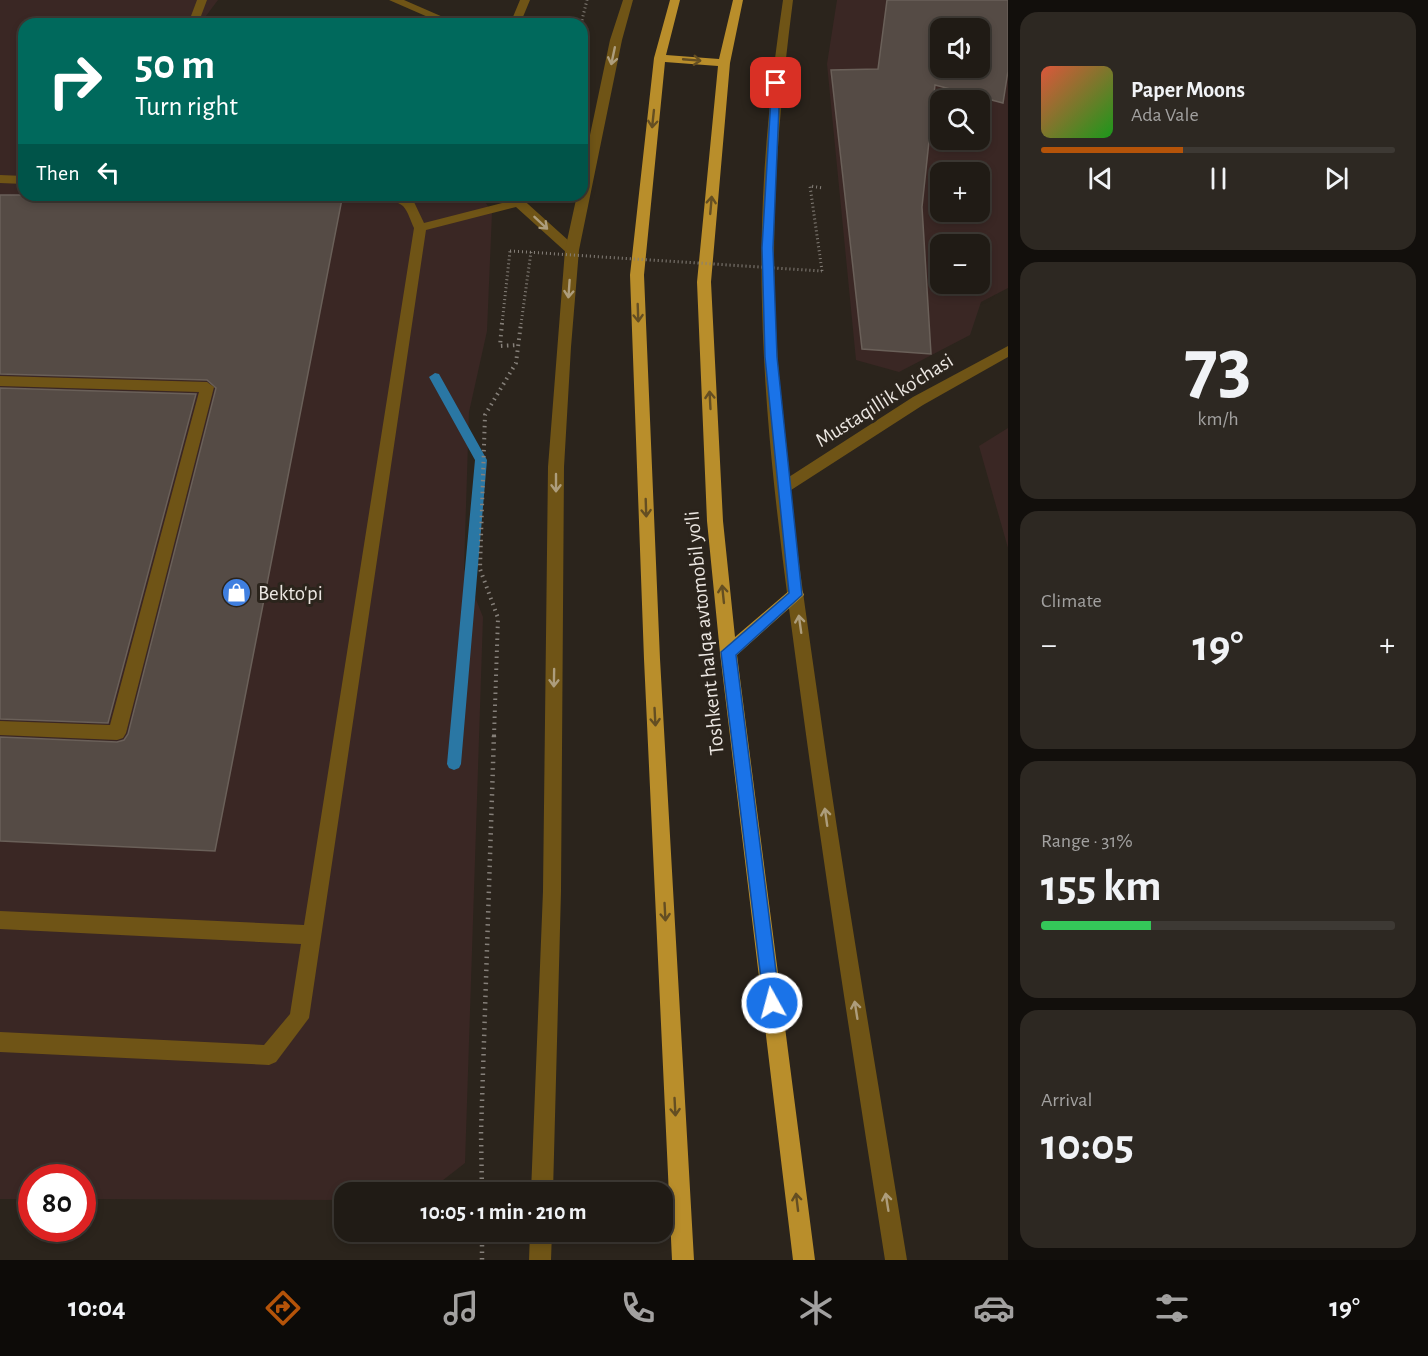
<!DOCTYPE html>
<html lang="en">
<head>
<meta charset="utf-8">
<style>
  :root { --surface:#201b15; --page:#2d2822; --text:#f1f3f6; --muted:#a2a1a0; --line:#3d3934; --accent:#b45309 }
  body { margin:0; font-family:"Alegreya Sans",sans-serif; background:var(--page); color:var(--text); height:100vh; display:flex; flex-direction:column; font-size:22px; white-space:nowrap }
  * { box-sizing:border-box; margin:0 }
  p { font-size:20px; color:var(--muted) }
  .icon { flex:none; width:33px; height:33px; fill:none; stroke:currentColor; stroke-width:2; stroke-linecap:round; stroke-linejoin:round }
  .map { position:relative; flex:1; overflow:hidden }
  .details { display:flex; flex-direction:column; gap:12px; padding:12px; background:#120f0c; width:420px }
  .details>* { flex:none }
  .top-card { position:absolute; left:18px; top:18px; width:570px; height:183px; border-radius:18px; box-shadow:0 3px 9px #0003,0 0 0 2px var(--line); background:#00695c; color:#fff; overflow:hidden }
  .controls { position:absolute; left:930px; top:18px; display:grid; gap:12px }
  .controls a { display:grid; place-items:center; width:60px; height:60px; border-radius:12px; background:var(--surface); box-shadow:0 3px 9px #0003,0 0 0 2px var(--line); font-size:30px }
  .speed { position:absolute; left:18px; top:1164px; display:flex; gap:12px; font-size:30px; font-weight:700; text-align:center }
  .speed>* { display:grid; place-content:center; width:78px; height:78px; border-radius:50%; background:var(--surface); box-shadow:0 3px 9px #0003,0 0 0 2px var(--line); line-height:1 }
  .speed .limit { border:9px solid #d22; background:#fff; color:#111 }
  .pin { position:absolute; display:grid; place-items:center; width:51px; height:51px; color:#fff; margin:-26px; border-radius:12px; box-shadow:0 3px 9px #0006 }
  .me { position:absolute; width:66px; margin:-33px; rotate:353deg; stroke-linejoin:round; filter:drop-shadow(0 0 4px #0008) }
  .turn { display:flex; align-items:center; gap:21px; height:126px; padding:0 18px; font-size:27px }
  .turn .icon { width:78px; height:78px; stroke-width:2.5 }
  .turn b { display:block; font-size:42px; line-height:51px }
  .then { display:flex; align-items:center; height:57px; padding:0 18px; background:#0003; gap:12px; font-size:22px }
  .big { font-size:45px; font-weight:600; line-height:1.1 }
  .details .card { flex:1; display:flex; flex-direction:column; justify-content:center; gap:9px; min-width:0; padding:0 21px; border-radius:18px; background:var(--page) }
  .details .dial { align-items:center; gap:0 }
  .dial b { font-size:78px; line-height:1 }
  .song { display:flex; align-items:center; gap:18px }
  .cover { width:72px; height:72px; border-radius:9px; background:linear-gradient(135deg,hsl(10 70% 55%),hsl(120 70% 35%)) }
  .played { height:6px; border-radius:3px; background:linear-gradient(90deg,var(--accent) 40%,var(--line) 40%) }
  .keys { display:flex; justify-content:space-around; direction:ltr }
  .heat { display:flex; justify-content:space-between; align-items:center; font-size:33px; direction:ltr }
  .charge { height:9px; border-radius:4px; background:linear-gradient(90deg,#34c759 31%,var(--line) 0) }
  .trip { position:absolute; left:334px; top:1182px; width:339px; height:60px; border-radius:18px; background:var(--surface); box-shadow:0 3px 9px #0003,0 0 0 2px var(--line); font-weight:600; line-height:60px; text-align:center }
  .tabs { display:flex; height:96px; justify-content:space-around; align-items:center; background:#0d0b08; color:var(--muted) }
  .tabs .icon { width:42px; height:42px }
  .tabs .on { color:var(--accent) }
  .tabs b { font-size:27px; color:var(--text) }
  main { display:flex; flex:1; min-height:0 }
  .map>svg:first-child { display:block }
  .commercial { fill:#3a2724; fill-rule:evenodd }
  .lines { fill:none; stroke-linecap:round; stroke-linejoin:round }
  .stream { fill:#2a77a4; fill-rule:evenodd }
  .building { fill:#554b45; stroke:#6a6059; stroke-width:1.5; fill-rule:evenodd }
  .path-far2 { stroke:#86807a; stroke-width:3; stroke-dasharray:1 3; stroke-linecap:butt }
  .path-far1 { stroke:#86807a; stroke-width:4; stroke-dasharray:1.5 4.5; stroke-linecap:butt }
  .path { stroke:#86807a; stroke-width:4.5; stroke-dasharray:1.5 5; stroke-linecap:butt }
  .service { fill:#6f5416; fill-rule:evenodd }
  .minor { fill:#6f5416; fill-rule:evenodd }
  .tertiary { fill:#6f5416; fill-rule:evenodd }
  .trunk { fill:#b98e2b; fill-rule:evenodd }
  .path-bridge { stroke:#86807a; stroke-width:3; stroke-dasharray:1 3; stroke-linecap:butt }
  .oneway { stroke:#ad9d7c }
  .oneway2 { stroke:#644e22 }
  .route { fill:#1a73e8; stroke:#114b97; stroke-width:1.5 }
  .labels { text-anchor:middle; stroke-width:6; stroke-linejoin:round; paint-order:stroke }
  .street-label { font-size:21px; fill:#ebe6e1; stroke:#2b241c }
  .poi-label { font-size:21px; fill:#ebe6e1; stroke:#2b241c; text-anchor:start }
</style>
</head>
<body>
<main>
<div class="map">
<svg width="1008" height="1260" viewBox="0 0 1008 1260">
  <rect width="100%" height="100%" fill="#2b241c"/>
  <!-- commercial -->
  <path class="commercial" d="M0,0H218L200,24H24V195H481L492,213L487,331L469,412L464,569L483,617L465,1163L438,1184L400,1192H345V1200L83,1199L82,1178H32L31,1199H0Z
    M837,0H1008V288L981,302L970,335L899,372L856,360L827,64ZM940,28H980V68H940ZM940,100H980V140H940ZM940,172H980V212H940ZM940,244H980V284H940Z
    M1008,428V548L979,446Z"/>
  <g class="lines">
    <!-- stream -->
    <path class="stream" d="M435,373L439,374L487,460L461,764L459,768L454,770L449,768L447,764L475,460L429,377Z"/>
  </g>
  <!-- building -->
  <path class="building" d="M887,0H1008V71L1003,103L935,85L922,207L931,354L862,349L831,70L878,69ZM940,28H980V68H940Z
    M0,195H160L261,200L262,197L342,199L215,851L0,841V737L117,742L124,740L128,734L216,388L207,380L0,374Z
    M0,388L196,394L108,723L0,719Z"/>
  <g class="lines">
    <!-- path-far2 -->
    <path class="path-far2" d="M581,24L587,0
      M822,271L810,186L823,188
      M502,324L510,251
      M521,324L531,252"/>
    <!-- path-far1 -->
    <path class="path-far1" d="M502,323L500,346L518,345
      M494,736L498,618L480,569L485,415L516,363L521,323"/>
    <!-- path -->
    <path class="path" d="M482,1192L481,1133L494,734
      M482,1232V1260"/>
    <!-- service -->
    <path class="service" d="M197,0H207L198,24H188Z
      M389,0H404L459,24H444Z
      M520,0H530L520,24H510Z
      M0,175L24,176V184L0,183Z
      M358,195H402L414,202L424,223L510,201L506,195H518L579,250L577,253H567L516,207L426,230L309,1018L276,1062L269,1065L0,1052V1032L264,1045L290,1014L301,944L0,929V911L304,925L414,228C411,222 408,211 403,206C390,195 369,205 358,195Z
      M0,376L207,382L214,387L126,733L123,738L117,740L0,735V721L110,725L199,392L0,386Z"/>
    <!-- minor -->
    <path class="minor" d="M1008,346V357L923,405L788,492H778L775,488L778,484L913,397Z"/>
    <!-- tertiary -->
    <path class="tertiary" d="M623,0H633L622,40L579,250L571,347L564,467L561,891L553,1192H531L543,891L548,467L565,250L577,195H582V173L610,40Z
      M783,0H793C780,101 771,203 775,306C780,440 800,572 819,705C845,891 877,1075 907,1260H885C856,1075 827,890 802,705C784,572 765,439 762,305C759,203 768,101 783,0Z
      M530,1232H552L551,1260H529Z"/>
    <!-- trunk -->
    <path class="trunk" d="M670,0H680L666,55L719,59L733,0H743L730,63L711,282L723,521L735,637L790,590L796,589L802,590L804,595L737,655L815,1260H793L720,653L707,521L697,282L718,66L665,62L644,275L660,659L694,1260H672L644,659L630,275L654,58Z"/>
    <!-- path-bridge -->
    <path class="path-bridge" d="M510,251L822,271"/>
  </g>
  <!-- one-way arrows -->
  <defs><path id="oneway-shaft" d="M-6 0H5M1.5-3L5.5 0L1.5 3" fill="none" stroke-width="1.6" stroke-linecap="round" stroke-linejoin="round" transform="scale(1.5)"/></defs>
  <g class="oneway">
    <use href="#oneway-shaft" transform="translate(613 56) rotate(102)"/>
    <use href="#oneway-shaft" transform="translate(541 223) rotate(43)"/>
    <use href="#oneway-shaft" transform="translate(569 289) rotate(94)"/>
    <use href="#oneway-shaft" transform="translate(556 483) rotate(90)"/>
    <use href="#oneway-shaft" transform="translate(800 624) rotate(-98)"/>
    <use href="#oneway-shaft" transform="translate(554 678) rotate(91)"/>
    <use href="#oneway-shaft" transform="translate(826 817) rotate(-98)"/>
    <use href="#oneway-shaft" transform="translate(856 1010) rotate(-99)"/>
    <use href="#oneway-shaft" transform="translate(887 1202) rotate(-99)"/>
  </g>
  <g class="oneway2">
    <use href="#oneway-shaft" transform="translate(692 60) rotate(5)"/>
    <use href="#oneway-shaft" transform="translate(653 119) rotate(96)"/>
    <use href="#oneway-shaft" transform="translate(711 205) rotate(-85)"/>
    <use href="#oneway-shaft" transform="translate(638 313) rotate(88)"/>
    <use href="#oneway-shaft" transform="translate(710 400) rotate(-93)"/>
    <use href="#oneway-shaft" transform="translate(646 508) rotate(88)"/>
    <use href="#oneway-shaft" transform="translate(723 594) rotate(-96)"/>
    <use href="#oneway-shaft" transform="translate(655 717) rotate(87)"/>
    <use href="#oneway-shaft" transform="translate(665 912) rotate(87)"/>
    <use href="#oneway-shaft" transform="translate(675 1107) rotate(87)"/>
    <use href="#oneway-shaft" transform="translate(797 1202) rotate(-97)"/>
  </g>
  <!-- route -->
  <path class="route" d="M772,81L780,83L773,248L777,357L802,595L736,655L780,1003L778,1009L772,1011L766,1009L764,1003L721,652L789,593L765,357L762,248Z"/>
  <!-- icons -->
  <defs>
    <symbol id="shop-disc" viewBox="-11 -11 22 22"><circle r="9.5" fill="#3f7fe0" stroke="#2b241c"/><path d="M-5-2.5h2.3a2.7 3.5 0 0 1 5.4 0H5L5.5 6h-11ZM-1.5-2.5h3a1.5 2.3 0 0 0-3 0Z" fill="#fff"/></symbol>
  </defs>
  <g fill-rule="evenodd">
    <use href="#shop-disc" x="220" y="576" width="33" height="33"/>
  </g>
  <g class="labels">
    <!-- street labels -->
    <g class="street-label">
      <text transform="translate(884 400) rotate(-32)" y="7">Mustaqillik ko'chasi</text>
      <text transform="translate(704 633) rotate(-96)" y="7">Toshkent halqa avtomobil yo'li</text>
    </g>
    <!-- poi labels -->
    <g class="poi-label">
      <text x="258" y="600">Bekto'pi</text>
    </g>
  </g>
</svg>
<div class="controls">
<a><svg class="icon" aria-label="sound" viewBox="0 0 24 24"><path d="M4 9h4l5-4v14l-5-4H4zM17 9q2 3 0 6"/></svg></a>
<a><svg class="icon" aria-label="search" viewBox="0 0 24 24"><circle cx="10" cy="10" r="6"/><path d="M15 15l6 6"/></svg></a>
<a>+</a>
<a>−</a>
</div>
<div class="speed"><div class="limit">80</div></div>
<div class="pin" style="left:776px;top:83px;background:#d93025"><svg class="icon" aria-label="arrive" viewBox="0 0 24 24"><path d="M6 21V4h12l-3 4 3 4H6"/></svg></div>
<svg class="me" style="left:772px;top:1003px" viewBox="-20 -20 40 40"><circle r="17" fill="#1a73e8" stroke="#fff" stroke-width="3"/><path d="M0-11L8 9 0 5-8 9z" fill="#fff"/></svg>
<div class="trip">10:05 · 1 min · 210 m</div>
<div class="top-card">
<div class="turn"><svg class="icon" aria-label="right" viewBox="0 0 24 24"><path d="M7 20v-9h11M14 6l5 5-5 5"/></svg><div><b>50 m</b>Turn right</div></div>
<div class="then">Then<svg class="icon" aria-label="left" viewBox="0 0 24 24"><path d="M17 20v-9H6M10 6l-5 5 5 5"/></svg></div>
</div>
</div>
<section class="details">
<div class="card">
<div class="song"><i class="cover"></i><div><b>Paper Moons</b><p>Ada Vale</p></div></div>
<div class="played"></div>
<div class="keys"><svg class="icon" aria-label="previous" viewBox="0 0 24 24"><path d="M18 5L8 12l10 7zM5 5v14"/></svg><svg class="icon" aria-label="pause" viewBox="0 0 24 24"><path d="M8 5v14M16 5v14"/></svg><svg class="icon" aria-label="next" viewBox="0 0 24 24"><path d="M6 5l10 7-10 7zM19 5v14"/></svg></div>
</div>
<div class="card dial"><b>73</b><p>km/h</p></div>
<div class="card"><p>Climate</p>
<div class="heat"><a>−</a><b class="big">19°</b><a>+</a></div>
</div>
<div class="card"><p>Range · 31%</p><b class="big">155 km</b><div class="charge"></div></div>
<div class="card"><p>Arrival</p><b class="big">10:05</b></div>
</section>
</main>
<nav class="tabs">
<b>10:04</b>
<svg class="icon on" aria-label="directions" viewBox="0 0 24 24"><path d="M12 3l9 9-9 9-9-9zM9 14v-3h6M13 9l2 2-2 2"/></svg>
<svg class="icon" aria-label="music" viewBox="0 0 24 24"><path d="M9 18V5l10-2v13"/><circle cx="6" cy="18" r="3"/><circle cx="16" cy="16" r="3"/></svg>
<svg class="icon" aria-label="phone" viewBox="0 0 24 24"><path d="M5 4h4l2 5-3 2q2 4 5 5l2-3 5 2v4C11 20 4 13 5 4z"/></svg>
<svg class="icon" aria-label="climate" viewBox="0 0 24 24"><path d="M12 3v18M4 7l16 10M4 17L20 7"/></svg>
<svg class="icon" aria-label="car" viewBox="0 0 24 24"><path d="M5 17H2v-5l4-1 3-4h7l3 4 3 1v5h-3M9 17h6M6 11h13"/><circle cx="7" cy="17" r="2"/><circle cx="17" cy="17" r="2"/></svg>
<svg class="icon" aria-label="filters" viewBox="0 0 24 24"><path d="M4 7h16M4 17h16"/><circle cx="9" cy="7" r="2"/><circle cx="15" cy="17" r="2"/></svg>
<b>19°</b>
</nav>
</body>
</html>
